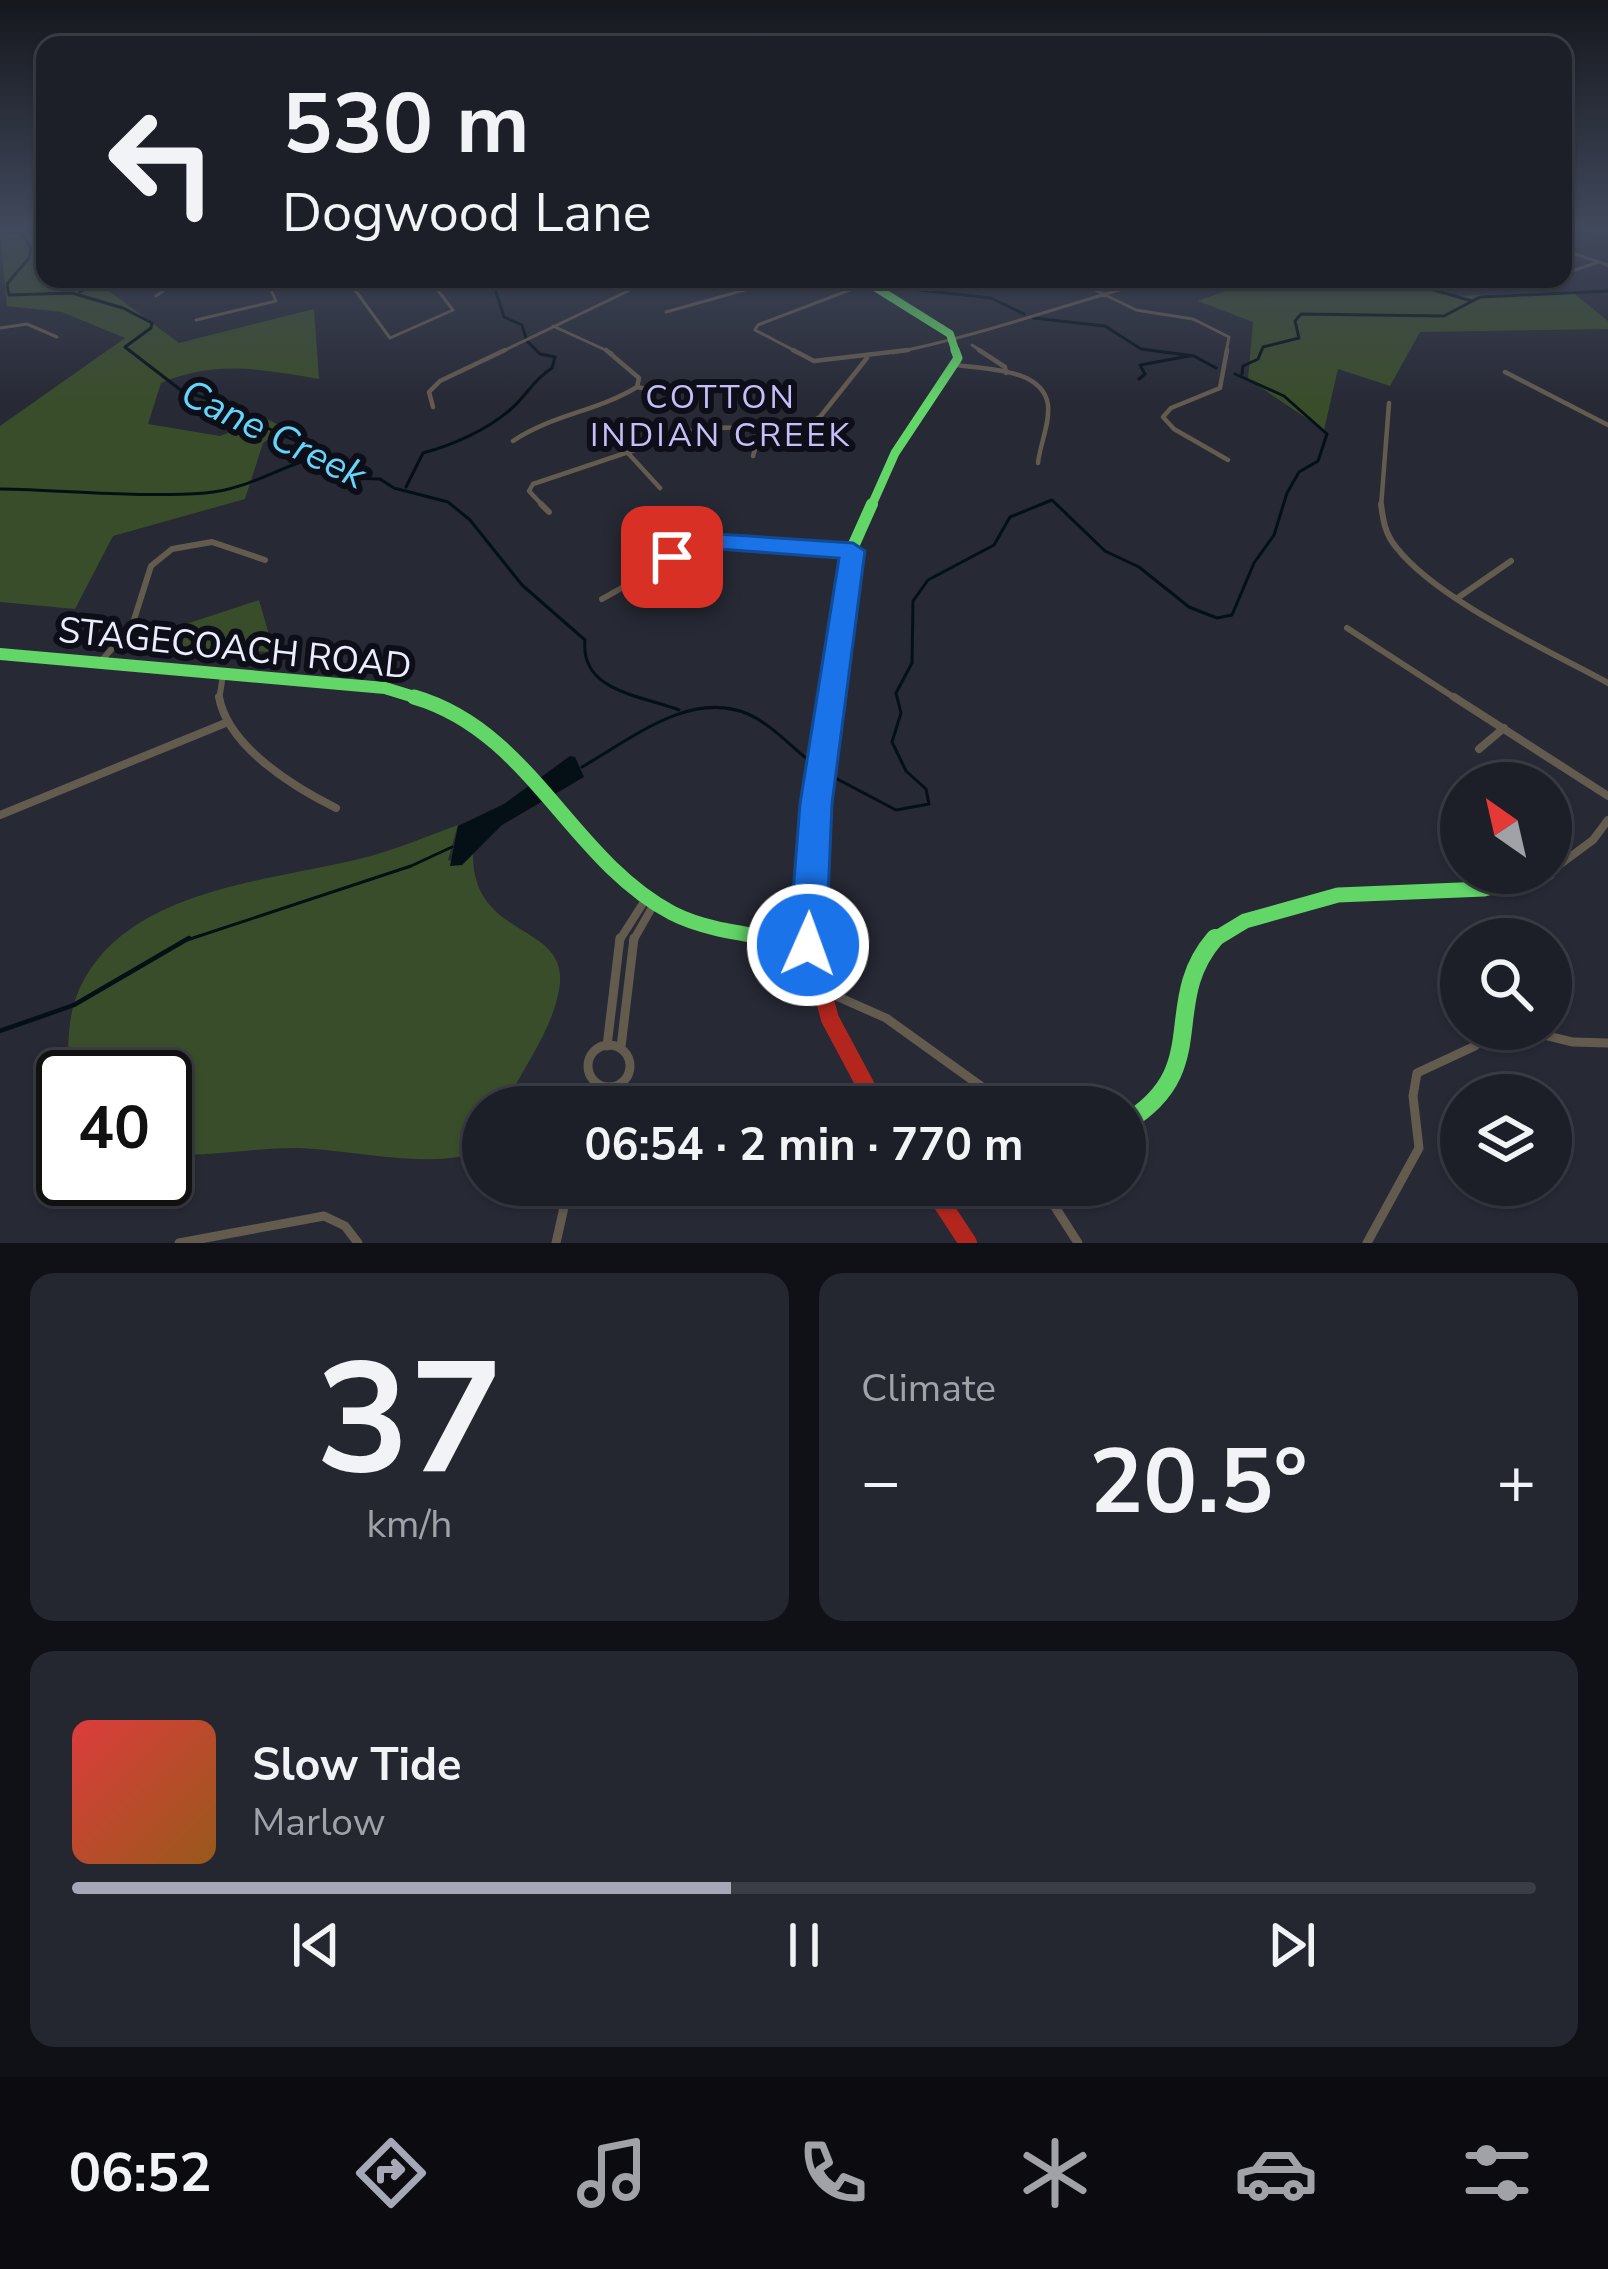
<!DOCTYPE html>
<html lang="en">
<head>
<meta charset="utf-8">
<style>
  :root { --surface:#1d1f28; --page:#252730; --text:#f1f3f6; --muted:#a0a2a8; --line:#3b3d45; --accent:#a6a8b7 }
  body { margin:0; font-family:"Nunito Sans",sans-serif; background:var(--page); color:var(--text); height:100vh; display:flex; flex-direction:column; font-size:45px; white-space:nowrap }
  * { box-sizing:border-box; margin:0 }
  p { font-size:39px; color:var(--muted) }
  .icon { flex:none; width:66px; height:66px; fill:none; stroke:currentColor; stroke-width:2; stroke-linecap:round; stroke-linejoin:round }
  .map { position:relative; height:1243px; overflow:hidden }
  .panel { display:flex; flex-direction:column; gap:30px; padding:30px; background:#101116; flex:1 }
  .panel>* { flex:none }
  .banner { position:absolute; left:36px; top:36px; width:1536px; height:252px; border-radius:24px; box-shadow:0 3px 9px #0004,0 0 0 3px var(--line); background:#1d1f28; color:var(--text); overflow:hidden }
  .needle { width:78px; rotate:326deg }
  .buttons { position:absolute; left:1440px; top:762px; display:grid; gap:24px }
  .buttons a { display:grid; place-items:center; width:132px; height:132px; border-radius:50%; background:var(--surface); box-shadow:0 3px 9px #0004,0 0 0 3px var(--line); font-size:60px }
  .speed { position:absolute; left:36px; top:1050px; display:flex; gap:24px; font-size:60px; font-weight:700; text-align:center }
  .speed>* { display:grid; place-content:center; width:156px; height:156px; border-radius:50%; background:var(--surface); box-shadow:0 3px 9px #0004,0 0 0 3px var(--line); line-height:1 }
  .speed .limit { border:6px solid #111; border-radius:18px; background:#fff; color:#111 }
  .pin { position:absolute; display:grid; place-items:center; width:102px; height:102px; color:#fff; margin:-51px; border-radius:24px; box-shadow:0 6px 18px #0006 }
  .me { position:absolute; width:132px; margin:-66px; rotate:2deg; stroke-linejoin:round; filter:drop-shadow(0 0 9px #0008) }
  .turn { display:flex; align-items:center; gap:42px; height:252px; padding:0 48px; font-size:54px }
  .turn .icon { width:156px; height:156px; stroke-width:2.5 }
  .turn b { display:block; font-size:84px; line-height:102px }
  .big { font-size:90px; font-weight:700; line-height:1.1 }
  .panel .widget { flex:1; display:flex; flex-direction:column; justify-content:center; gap:18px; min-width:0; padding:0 42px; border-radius:24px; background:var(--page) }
  .panel .dial { align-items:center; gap:0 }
  .dial b { font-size:156px; line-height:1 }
  .song { display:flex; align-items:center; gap:36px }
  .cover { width:144px; height:144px; border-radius:18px; background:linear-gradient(135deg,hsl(0 70% 55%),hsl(30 70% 35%)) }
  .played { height:12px; border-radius:6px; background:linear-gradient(90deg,var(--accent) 45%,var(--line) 45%) }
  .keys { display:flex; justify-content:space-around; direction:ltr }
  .heat { display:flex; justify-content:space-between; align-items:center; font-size:66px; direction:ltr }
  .panel .tiles { flex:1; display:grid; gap:30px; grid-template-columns:1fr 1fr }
  .widget:last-child { grid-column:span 2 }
  .trip { position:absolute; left:462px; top:1086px; width:684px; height:120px; border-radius:60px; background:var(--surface); box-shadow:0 3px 9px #0004,0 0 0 3px var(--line); font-weight:700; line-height:120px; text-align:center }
  .menu { display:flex; height:192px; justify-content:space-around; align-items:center; background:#0c0c10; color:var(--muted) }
  .menu .icon { width:84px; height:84px }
  .menu .current { color:var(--accent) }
  .menu b { font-size:54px; color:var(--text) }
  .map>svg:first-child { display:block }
  .green { fill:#3a4d2a }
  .water { fill:#051016 }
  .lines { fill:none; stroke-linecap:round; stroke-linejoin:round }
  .stream-far1 { stroke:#051016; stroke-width:3 }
  .stream { stroke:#051016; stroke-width:4.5 }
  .street-far4 { stroke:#645b4f; stroke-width:3 }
  .street-far3 { stroke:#645b4f; stroke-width:4.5 }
  .street-far2 { stroke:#645b4f; stroke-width:6 }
  .street-far1 { stroke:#645b4f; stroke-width:8 }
  .street { stroke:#645b4f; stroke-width:9 }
  .fast-far4 { stroke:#63d668; stroke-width:8 }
  .fast-far3 { stroke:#63d668; stroke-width:9 }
  .fast-far2 { stroke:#63d668; stroke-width:12 }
  .fast-far1 { stroke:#63d668; stroke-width:15 }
  .fast { stroke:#63d668; stroke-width:18 }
  .jam-far1 { stroke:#b3261e; stroke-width:15 }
  .jam { stroke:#b3261e; stroke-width:18 }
  .route { fill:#1a73e8; stroke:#114b97; stroke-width:3 }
  .labels { text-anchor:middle; stroke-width:12; stroke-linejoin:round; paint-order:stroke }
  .far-neighbourhood-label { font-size:33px; letter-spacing:3px; fill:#c4bff8; stroke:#0d0e18 }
  .street-label { font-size:36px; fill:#eaedfd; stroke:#0d0e18 }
  .water-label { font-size:39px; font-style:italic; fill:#63d6fd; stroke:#0d0e18 }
</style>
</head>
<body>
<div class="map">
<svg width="1608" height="1243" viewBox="0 0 1608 1243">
  <rect width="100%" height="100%" fill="#272935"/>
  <!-- green -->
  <path class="green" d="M45,230V279H93L179,343L314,309L319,379C262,369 215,360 161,383L148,424L220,436L265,418L285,428L263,443L245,499L113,536L75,609L0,602V426L125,338L62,312L7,306L0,236Z
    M1257,279H1415L1458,296L1571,291L1608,321V329L1420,332L1390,386L1338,369L1324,430L1248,379L1253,322L1198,301Z
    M259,600L274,652L181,649L177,627Z
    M458,825L448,860L462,865L473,854C472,942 572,921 559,990C552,1031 522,1069 504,1107H483V1149C439,1172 348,1149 297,1148C252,1148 210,1157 165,1154V1077H68C68,1051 67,1020 77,995C120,888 269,882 363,858C395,850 427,836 458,825Z"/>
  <!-- water -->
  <path class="water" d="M570,756L575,757L584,777L502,825L462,865L450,866L458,826L504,804Z"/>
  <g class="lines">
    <!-- stream-far1 -->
    <path class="stream-far1" d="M0,229L22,235L31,247L29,258L7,284L9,295L72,293L123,308L152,323L151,328L125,347L182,391L245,410L252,421L296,441L349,478L380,479L394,488L448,502L470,520L522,585L585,640C580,691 639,695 679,710
      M492,279L504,317L522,325L526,338
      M1396,279L1472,301
      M919,290L991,298L1024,314
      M80,292L101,279
      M1033,318L1105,326L1141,349L1194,356L1216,368
      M1242,374L1243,366L1258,359L1263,347L1299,338L1295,321L1301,314L1444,316L1480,297L1608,291
      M1139,379L1145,374L1140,365L1189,356
      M406,487L423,453C453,445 487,430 511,409C527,395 533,380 552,368L555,357L540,354L527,341
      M0,489C67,490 138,498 205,493C247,490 280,466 320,456
      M582,767C630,740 690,689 748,714C773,725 794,750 816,766
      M824,772L896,810L929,804L926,789L906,771L892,742L901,713L896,693L912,663L913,601L928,580L994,545L1010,517L1052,500L1105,551L1139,567L1189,607L1217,618L1232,615L1254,563L1274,535L1287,493L1299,472L1318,461L1327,434L1284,396L1235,374
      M184,941L411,866L452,847"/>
    <!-- stream -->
    <path class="stream" d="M0,1031L74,1005L189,938"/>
    <!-- street-far4 -->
    <path class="street-far4" d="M1576,229L1608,233
      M1563,250L1608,265
      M1563,274L1599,262
      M347,279L390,338L453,310L429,279
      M1073,279L1136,310L1193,319L1229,337L1226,353
      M517,285L528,279
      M156,296L179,279
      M666,312L784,279
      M196,320L276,301L266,279
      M553,326L612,353
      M0,328L27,324L57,337
      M972,345L984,353
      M499,353L653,279
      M799,353L755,330L758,325L868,283
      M893,353C983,335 1069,303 1158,279"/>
    <!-- street-far3 -->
    <path class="street-far3" d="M793,350L814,361L908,350
      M979,350L1005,367L1006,373
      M1227,350L1220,388L1171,408L1163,417L1174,429L1228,460
      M956,365C984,369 1043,368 1048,405C1050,424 1040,444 1038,463
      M1505,372L1608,425
      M637,387L658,391
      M433,407L429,392L440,381L505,350
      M513,441C551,415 598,411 637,387L639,378L606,350
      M627,452L660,488
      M753,456L761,429
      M544,507L529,491L533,484L700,428L800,427L820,417L867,358
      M1381,507L1389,403"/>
    <!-- street-far2 -->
    <path class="street-far2" d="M541,504L549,512
      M1381,504C1383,520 1385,534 1396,547C1437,600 1548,650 1608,683
      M1459,597L1511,561
      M602,599L702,543L739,541L849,551
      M1347,628L1458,700
      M102,660L132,626L151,566L172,549L212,542L265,560
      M219,700L223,675"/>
    <!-- street-far1 -->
    <path class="street-far1" d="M219,697C228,747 294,787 336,808
      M1454,697L1608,796
      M1479,749L1504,728
      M0,815L228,722
      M1551,871L1593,840L1608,820
      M619,941L647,897
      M633,941L654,904"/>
    <!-- street -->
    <path class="street" d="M825,981L834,995L886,1018L1010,1107
      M1519,1029L1573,1042L1608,1043
      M588 1066a21 21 0 1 1 42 0a21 21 0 1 1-42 0Z
      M607,1046L620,938
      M621,1047L634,938
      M592,1107L601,1086
      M1041,1185L1078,1243
      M179,1243L324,1216L345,1226L358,1243
      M556,1243L569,1185
      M1367,1243L1419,1148L1413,1096L1417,1073L1475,1046L1494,1029"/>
    <!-- fast-far4 -->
    <path class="fast-far4" d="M862,279L950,334L956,353"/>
    <!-- fast-far3 -->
    <path class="fast-far3" d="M871,507L895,453L958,358L955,350"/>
    <!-- fast-far2 -->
    <path class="fast-far2" d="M0,654L385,688L424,700
      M831,700L851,551L872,504"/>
    <!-- fast-far1 -->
    <path class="fast-far1" d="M414,697C531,731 569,858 672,913C707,931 750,934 788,941
      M815,813L831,697
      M1212,941L1245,921L1338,895L1484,889L1548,873"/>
    <!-- fast -->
    <path class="fast" d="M772,938L808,945
      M1125,1123C1215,1069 1158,1004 1215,938"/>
    <!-- jam-far1 -->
    <path class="jam-far1" d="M808,941L815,813"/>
    <!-- jam -->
    <path class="jam" d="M808,938L830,1019L877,1107
      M930,1185L968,1243"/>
  </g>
  <!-- sky -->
  <linearGradient id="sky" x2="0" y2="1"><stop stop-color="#15171d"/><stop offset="0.57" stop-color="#41495c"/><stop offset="1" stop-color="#41495c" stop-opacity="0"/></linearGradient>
  <rect width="1608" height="403" fill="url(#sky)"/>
  <!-- route -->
  <path class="route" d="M717,534L853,543L865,551L832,804L826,945L821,958L808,963L794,958L789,945L800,804L839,558L719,549L672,565L659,557L663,551Z"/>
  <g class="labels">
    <!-- far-neighbourhood labels -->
    <g class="far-neighbourhood-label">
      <text x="721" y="408">COTTON<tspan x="721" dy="38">INDIAN CREEK</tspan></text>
    </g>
    <!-- street labels -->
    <g class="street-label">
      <text transform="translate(235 647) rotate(6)" y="13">STAGECOACH ROAD</text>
    </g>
    <!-- water labels -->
    <g class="water-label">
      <text transform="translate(274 433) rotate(26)" y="14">Cane Creek</text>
    </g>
  </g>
</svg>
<div class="buttons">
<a><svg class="needle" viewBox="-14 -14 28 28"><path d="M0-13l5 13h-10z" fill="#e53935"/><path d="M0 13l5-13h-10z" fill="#a0a2a8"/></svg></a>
<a><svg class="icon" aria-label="search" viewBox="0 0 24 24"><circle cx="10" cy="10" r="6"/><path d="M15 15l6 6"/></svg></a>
<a><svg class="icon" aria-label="layers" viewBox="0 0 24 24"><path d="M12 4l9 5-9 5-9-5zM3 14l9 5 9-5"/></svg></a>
</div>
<div class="speed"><div class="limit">40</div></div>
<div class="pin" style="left:672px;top:557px;background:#d93025"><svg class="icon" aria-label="arrive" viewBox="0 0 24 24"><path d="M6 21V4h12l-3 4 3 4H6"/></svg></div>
<svg class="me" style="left:808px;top:945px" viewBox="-20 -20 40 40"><circle r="17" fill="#1a73e8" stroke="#fff" stroke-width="3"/><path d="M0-11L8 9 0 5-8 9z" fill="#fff"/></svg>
<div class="trip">06:54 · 2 min · 770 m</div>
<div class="banner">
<div class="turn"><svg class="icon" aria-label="left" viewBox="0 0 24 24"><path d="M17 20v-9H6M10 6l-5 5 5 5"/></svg><div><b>530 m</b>Dogwood Lane</div></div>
</div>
</div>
<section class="panel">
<div class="tiles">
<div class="widget dial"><b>37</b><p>km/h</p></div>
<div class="widget"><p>Climate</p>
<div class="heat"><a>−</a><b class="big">20.5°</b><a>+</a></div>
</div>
<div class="widget">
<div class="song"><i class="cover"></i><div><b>Slow Tide</b><p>Marlow</p></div></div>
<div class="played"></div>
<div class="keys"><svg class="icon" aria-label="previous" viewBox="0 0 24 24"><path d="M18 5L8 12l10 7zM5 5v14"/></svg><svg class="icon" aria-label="pause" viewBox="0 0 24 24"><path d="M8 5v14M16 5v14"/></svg><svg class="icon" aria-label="next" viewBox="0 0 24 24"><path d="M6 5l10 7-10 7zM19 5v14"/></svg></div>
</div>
</div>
</section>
<nav class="menu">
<b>06:52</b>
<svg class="icon current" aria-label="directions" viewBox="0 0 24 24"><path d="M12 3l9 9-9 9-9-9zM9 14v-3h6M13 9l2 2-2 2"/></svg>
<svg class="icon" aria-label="music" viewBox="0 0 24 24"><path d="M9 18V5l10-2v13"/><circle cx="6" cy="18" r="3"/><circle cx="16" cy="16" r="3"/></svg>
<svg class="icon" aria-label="phone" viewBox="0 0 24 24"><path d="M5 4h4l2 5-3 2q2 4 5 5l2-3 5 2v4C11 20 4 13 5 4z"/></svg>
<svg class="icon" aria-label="climate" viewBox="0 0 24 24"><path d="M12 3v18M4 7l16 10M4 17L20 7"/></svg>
<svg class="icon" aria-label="car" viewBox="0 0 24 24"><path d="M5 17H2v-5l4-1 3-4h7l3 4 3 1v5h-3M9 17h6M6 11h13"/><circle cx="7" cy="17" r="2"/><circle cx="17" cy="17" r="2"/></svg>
<svg class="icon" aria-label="filters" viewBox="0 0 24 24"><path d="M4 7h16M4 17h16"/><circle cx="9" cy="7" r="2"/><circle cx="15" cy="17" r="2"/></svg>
</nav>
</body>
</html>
